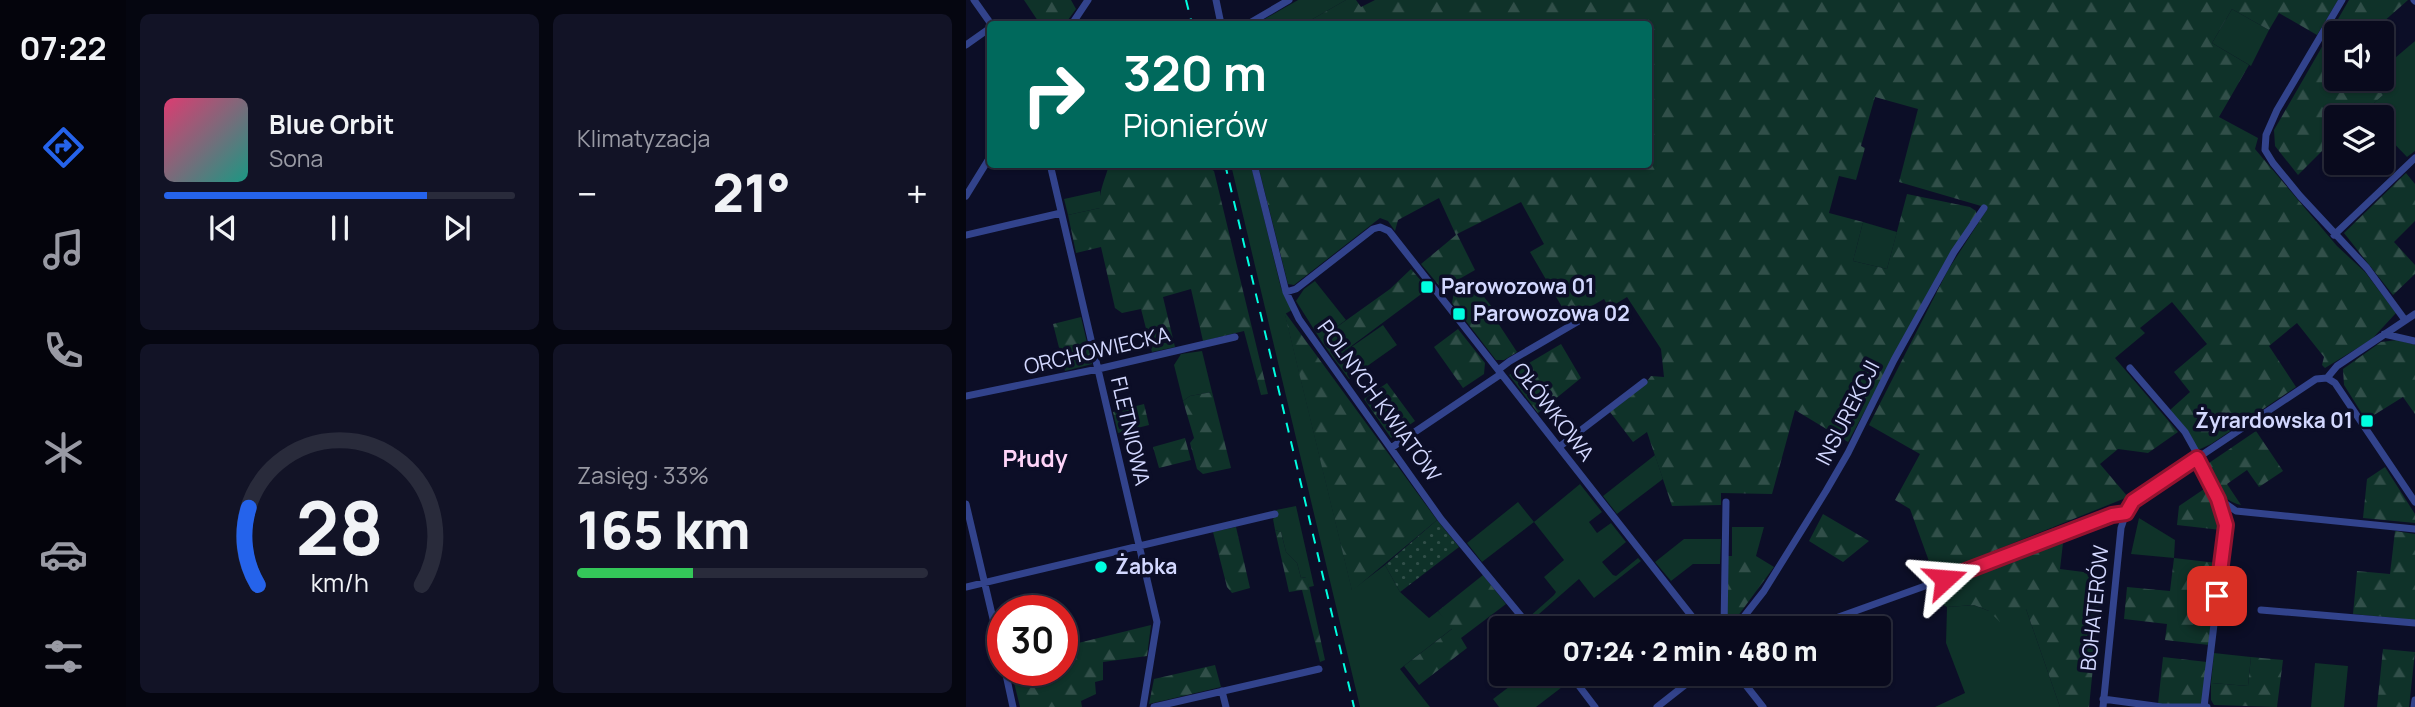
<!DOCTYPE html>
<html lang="pl">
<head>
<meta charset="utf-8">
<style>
  :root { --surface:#090a1d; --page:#121326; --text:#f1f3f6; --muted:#999aa4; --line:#292b3b; --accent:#2563eb }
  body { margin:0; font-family:Manrope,sans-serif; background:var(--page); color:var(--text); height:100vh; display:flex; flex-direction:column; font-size:26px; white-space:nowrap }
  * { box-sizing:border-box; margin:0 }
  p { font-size:23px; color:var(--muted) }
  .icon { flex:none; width:38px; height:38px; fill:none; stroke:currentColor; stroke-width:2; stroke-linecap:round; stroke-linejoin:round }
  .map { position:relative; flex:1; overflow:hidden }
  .details { display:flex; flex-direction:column; gap:14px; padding:14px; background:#050610; width:840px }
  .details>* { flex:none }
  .hud { position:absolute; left:21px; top:21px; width:665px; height:147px; border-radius:7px; box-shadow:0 2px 5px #0004,0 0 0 2px var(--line); background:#00695c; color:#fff; overflow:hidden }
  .tools { position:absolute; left:1358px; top:21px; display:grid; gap:14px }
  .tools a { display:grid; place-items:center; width:70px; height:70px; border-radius:7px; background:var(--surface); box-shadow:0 2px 5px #0004,0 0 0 2px var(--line); font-size:35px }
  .speed { position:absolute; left:21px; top:595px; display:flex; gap:14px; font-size:35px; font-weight:700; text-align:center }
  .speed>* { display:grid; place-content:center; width:91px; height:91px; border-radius:50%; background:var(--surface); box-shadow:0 2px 5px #0004,0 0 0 2px var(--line); line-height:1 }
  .speed .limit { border:10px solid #d22; background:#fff; color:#111 }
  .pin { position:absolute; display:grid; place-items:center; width:60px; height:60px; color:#fff; margin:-30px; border-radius:14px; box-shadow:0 4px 10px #0006 }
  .me { position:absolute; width:77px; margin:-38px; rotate:71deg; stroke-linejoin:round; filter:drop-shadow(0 0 5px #0008) }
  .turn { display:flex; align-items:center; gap:24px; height:147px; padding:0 21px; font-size:32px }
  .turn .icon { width:91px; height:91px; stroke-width:2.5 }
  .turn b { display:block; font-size:49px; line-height:60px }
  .big { font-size:52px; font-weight:800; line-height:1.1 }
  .details .card { flex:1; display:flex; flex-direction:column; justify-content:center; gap:10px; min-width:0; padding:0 24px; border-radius:10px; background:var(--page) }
  .details .dial { align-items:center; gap:0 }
  .dial svg { height:182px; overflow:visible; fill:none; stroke:var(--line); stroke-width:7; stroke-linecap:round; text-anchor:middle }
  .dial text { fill:var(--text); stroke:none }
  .song { display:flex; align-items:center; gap:21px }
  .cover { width:84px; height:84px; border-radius:10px; background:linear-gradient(135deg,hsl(340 70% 55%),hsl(170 70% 35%)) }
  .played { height:7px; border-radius:4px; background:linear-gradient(90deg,var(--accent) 75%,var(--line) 75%) }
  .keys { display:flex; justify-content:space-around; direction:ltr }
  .heat { display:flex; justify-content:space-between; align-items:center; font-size:38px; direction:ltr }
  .charge { height:10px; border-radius:5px; background:linear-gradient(90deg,#34c759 33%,var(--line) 0) }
  .details .tiles { flex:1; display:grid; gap:14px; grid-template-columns:repeat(2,1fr) }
  .trip { position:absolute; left:523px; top:616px; width:402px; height:70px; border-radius:7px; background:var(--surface); box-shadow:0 2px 5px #0004,0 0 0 2px var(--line); font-weight:800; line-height:70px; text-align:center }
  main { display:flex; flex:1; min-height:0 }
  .menu { display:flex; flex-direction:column; width:126px; justify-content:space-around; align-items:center; background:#04040c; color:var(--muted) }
  .menu .icon { width:49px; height:49px }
  .menu .selected { color:var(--accent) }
  .menu b { font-size:32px; color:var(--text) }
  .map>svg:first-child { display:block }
  .grass { fill:#0f3229 }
  .forest { fill:url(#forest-firs); fill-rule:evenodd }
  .park { fill:url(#park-dots) }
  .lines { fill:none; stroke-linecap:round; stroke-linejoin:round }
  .minor { stroke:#32438c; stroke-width:7 }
  .rail { stroke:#00fee0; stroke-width:2; stroke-dasharray:10 9; stroke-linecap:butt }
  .route-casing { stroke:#92132f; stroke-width:18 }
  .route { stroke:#e11d48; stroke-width:12 }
  .poi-dot { fill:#00fee0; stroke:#0c0e27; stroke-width:2.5 }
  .labels { text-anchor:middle; stroke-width:7; stroke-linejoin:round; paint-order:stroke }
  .poi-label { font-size:21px; font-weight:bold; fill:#d3d8ff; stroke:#0c0e27; text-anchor:start }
  .street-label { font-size:21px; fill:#d3d8ff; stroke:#0c0e27 }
  .neighbourhood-label { font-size:23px; font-weight:bold; fill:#ffd5f9; stroke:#0c0e27 }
</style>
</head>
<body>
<main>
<nav class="menu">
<b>07:22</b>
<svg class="icon selected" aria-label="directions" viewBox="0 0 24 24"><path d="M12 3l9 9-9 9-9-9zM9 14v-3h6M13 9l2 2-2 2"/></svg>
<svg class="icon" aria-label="music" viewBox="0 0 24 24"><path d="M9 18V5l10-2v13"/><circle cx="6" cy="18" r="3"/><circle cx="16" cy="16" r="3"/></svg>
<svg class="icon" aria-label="phone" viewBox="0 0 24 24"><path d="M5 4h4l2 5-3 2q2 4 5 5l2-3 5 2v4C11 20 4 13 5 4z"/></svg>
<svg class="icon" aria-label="climate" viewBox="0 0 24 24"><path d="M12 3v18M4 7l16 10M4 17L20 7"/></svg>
<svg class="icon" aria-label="car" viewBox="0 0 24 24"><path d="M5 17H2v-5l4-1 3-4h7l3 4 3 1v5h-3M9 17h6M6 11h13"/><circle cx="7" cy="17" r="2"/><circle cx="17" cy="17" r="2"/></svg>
<svg class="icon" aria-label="filters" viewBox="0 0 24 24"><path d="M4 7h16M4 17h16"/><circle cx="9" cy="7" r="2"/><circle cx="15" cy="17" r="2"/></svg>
</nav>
<section class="details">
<div class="tiles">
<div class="card">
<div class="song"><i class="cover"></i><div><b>Blue Orbit</b><p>Sona</p></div></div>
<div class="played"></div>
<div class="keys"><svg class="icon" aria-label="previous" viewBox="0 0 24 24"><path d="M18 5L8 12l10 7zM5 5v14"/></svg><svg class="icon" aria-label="pause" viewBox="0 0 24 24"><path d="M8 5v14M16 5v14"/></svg><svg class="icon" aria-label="next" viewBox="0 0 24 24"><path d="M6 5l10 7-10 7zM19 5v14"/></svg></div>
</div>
<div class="card"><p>Klimatyzacja</p>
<div class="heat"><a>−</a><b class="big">21°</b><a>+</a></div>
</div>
<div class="card dial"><svg viewBox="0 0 100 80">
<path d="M14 69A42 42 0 1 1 86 69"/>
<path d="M14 69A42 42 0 0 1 10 35" stroke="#2563eb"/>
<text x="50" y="56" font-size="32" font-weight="700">28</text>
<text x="50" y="72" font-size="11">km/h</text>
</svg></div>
<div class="card"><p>Zasięg · 33%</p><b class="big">165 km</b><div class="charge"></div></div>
</div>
</section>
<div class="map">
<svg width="1449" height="707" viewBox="0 0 1449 707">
  <defs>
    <pattern id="forest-firs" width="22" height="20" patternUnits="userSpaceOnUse" patternTransform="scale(1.75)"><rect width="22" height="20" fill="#0f3229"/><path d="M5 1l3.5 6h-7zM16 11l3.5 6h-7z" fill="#314f49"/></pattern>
    <pattern id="park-dots" width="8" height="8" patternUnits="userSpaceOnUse" patternTransform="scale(1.75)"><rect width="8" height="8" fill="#0f3229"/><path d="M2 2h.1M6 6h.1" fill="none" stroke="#314f49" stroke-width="1.8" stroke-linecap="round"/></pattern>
  </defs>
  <rect width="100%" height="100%" fill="#0c0e27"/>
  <!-- grass -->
  <path class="grass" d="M332,0H380L338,24H290Z
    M1266,9L1303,30L1285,66L1246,43Z
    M1449,41V151L1441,157L1416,131V117H1402L1398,112L1417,95L1412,89L1423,63Z
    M265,165H285L315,288L326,310L319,314L386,590L419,565L434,592L463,618L472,611L487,628L434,669L464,707H394Z
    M134,191V208L102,215L98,199Z
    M897,222L931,232L921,269L887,261Z
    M349,281L380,320L354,339L330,301L338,289Z
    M417,325L431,345L383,379L368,359Z
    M236,351L246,392L224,396L217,401L208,365L215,354Z
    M689,455L697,479L651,514L637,496Z
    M614,484L636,512L623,522L631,533L645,523L660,542L636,562L647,575L650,576L672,558L675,561L628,598L613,579L565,621L562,618L588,595L590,592L578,577L598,560L568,522L516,562L501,543L552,502L568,522Z
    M330,506L348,586L343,587L340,577L335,578L331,563L320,552L315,532L309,530L307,519L311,514L310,510Z
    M1173,518L1209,540L1208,558L1165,554Z
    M766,527H798L790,556H766Z
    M718,539H755L754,564H727L705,581L689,562Z
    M1008,605L1023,611L1060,609L1094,707H969L999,693L980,643L981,607Z
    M1248,653L1285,657L1282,686L1245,683Z
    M1349,663L1382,666L1378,707H1345Z
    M560,674H598L604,681L570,707H533L527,699Z"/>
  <!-- forest -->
  <path class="forest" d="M58,0H105L110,9L99,24H74Z
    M380,0H390L395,7L409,0H1372L1351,35L1313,13L1303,30L1266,9L1246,43L1283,65L1253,117L1292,138L1289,149L1371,246L1399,272L1430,313L1406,339L1359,368L1356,365L1358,357L1331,323L1303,346L1330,387L1245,444L1232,450L1204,410L1224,392L1208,372L1241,344L1206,302L1174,328L1179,333L1149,358L1212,432L1182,453L1152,449L1134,464L1162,497L968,575L944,509L929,500L954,454L903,425L982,270L1022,208L933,182L952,109L909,97L895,146L899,148L890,180L873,176L863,213L897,222L887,261L921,269L941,194L1004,207L1010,211L1011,216L978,264L882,442L829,410L806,494L755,493V505L706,506L681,432L667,442L644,412L678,385L685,376L698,377L695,349L661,297L643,308L638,299L603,319L564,252L578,244L555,202L491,234L509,270L476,289L455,264L490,235L473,198L432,220L429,231L422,221L414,218L328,285L322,284L292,165L682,164V24H338Z
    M1383,0H1442L1416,23L1423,63L1412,89L1417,95L1398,112L1402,117H1370V137L1332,175L1309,146L1308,130ZM1370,33H1416V79H1370Z
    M143,165H238L248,171L302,394L295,395L278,331L237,341L225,289L197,297L209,347L186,352L175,309L156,313L149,308L135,247L110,253L102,215L134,208C132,192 139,180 143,165Z
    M1440,173L1449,184V221L1428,242L1449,265V274L1427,295L1378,233Z
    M445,269L462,289L368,359L354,339L424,289Z
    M506,282L534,317L530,320L551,352L538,360H530L486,303L488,292Z
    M318,311L471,520L386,591Z
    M115,317L126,364L99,371L87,324Z
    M492,329L519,363L518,374L497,388L468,347Z
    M1431,340L1449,345V414L1437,397L1400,420L1378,385L1377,369L1415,342Z
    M595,344L615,378L572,413L543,375Z
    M421,383L449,421L425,438L398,399Z
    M246,392L265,468L237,474L231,469L224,443L228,438L217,401L224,396Z
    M178,404L183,425L152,433L147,412Z
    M1290,431L1317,471L1293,487L1281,470L1261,484L1275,505C1253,500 1250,483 1240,465Z
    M219,438L225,460L193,468L187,447Z
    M1419,467L1449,514V523L1397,518L1401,479Z
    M1244,485L1255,518V530L1211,525L1213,506Z
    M857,514L903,541L877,562L843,541Z
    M270,527L284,588L266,593L261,587L247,532Z
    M309,530L315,532L320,552L331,563L335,578L341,577L359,660L354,662L336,590L323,592Z
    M1429,531L1449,534V620L1387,614L1391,571L1424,574Z
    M1097,543L1094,569L1141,575L1135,587L1123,707H1094L1060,609L1034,622L1023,611L1008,605L981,607L961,595Z
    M761,556H790L808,567L763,628H760Z
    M1208,558L1251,563L1243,645L1199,640L1201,624L1158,619L1161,587L1204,591Z
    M517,575L540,604L495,638L501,648L453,685L438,666L486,629L472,611Z
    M185,625L181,656L137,662V680L129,682L130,694L115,701L116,707H54L45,670H96V647Z
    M1417,649L1449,652L1443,707H1411Z
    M1197,657L1241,662L1236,704H1192Z
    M1285,657L1317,660L1311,707L1248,705L1245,700V683L1282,686Z
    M249,665L255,687L183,704L188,679Z"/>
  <!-- park -->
  <path class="park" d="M471,520L493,547L434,592L419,565Z"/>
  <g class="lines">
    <!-- minor -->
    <path class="minor" d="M8,0L25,24
      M250,0L255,24
      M1376,0L1311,110L1300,135L1299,150L1307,163L1334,196L1401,268L1439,320
      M1448,0L1449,1
      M106,24L122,0
      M282,24L323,0
      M0,45L24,28
      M84,164L191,622L177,707
      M288,164L320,292L333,319L475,519L565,628
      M0,196L24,157
      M0,235L95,213
      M1368,235L1449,158
      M320,292L330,289L407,229L414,227L423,231L735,628
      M1418,334L1449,341
      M1164,368L1219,432L1233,457
      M532,370L544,361L623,315
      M1361,378L1369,383L1449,502
      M0,396L132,369L269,337
      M593,447L678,382
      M425,448L535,374
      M1231,458L1252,499L1260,525L1238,707
      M1253,499L1270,511L1449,529
      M0,504L37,661
      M0,587L309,514
      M1295,610L1449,623
      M758,628L760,502
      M769,628L798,591L860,491L882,453L928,360L988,252L1018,208
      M842,628L1023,563L1146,515L1160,513
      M39,670L47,707
      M604,674L629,707
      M771,674L797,707
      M256,691L260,707
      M1137,699L1196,707H1241
      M188,707L353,669
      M691,707L733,674
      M1137,707L1155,528L1160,513L1167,501L1350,379L1361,378L1371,366L1449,314
      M1448,707L1449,700"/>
    <!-- rail -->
    <path class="rail" d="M220,0L226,24
      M259,164L388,707"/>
  </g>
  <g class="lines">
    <defs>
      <path id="route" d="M979,579L1146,515L1160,513L1167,501L1231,458L1252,499L1260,525L1251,596"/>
    </defs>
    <!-- route casing -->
    <use href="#route" class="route-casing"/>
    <!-- route -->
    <use href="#route" class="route"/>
  </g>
  <!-- markers -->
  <g class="poi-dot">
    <rect x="454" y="280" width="14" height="14" rx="3.5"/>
    <rect x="486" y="307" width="14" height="14" rx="3.5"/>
    <rect x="1394" y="414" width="14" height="14" rx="3.5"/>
    <circle cx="135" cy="567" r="7"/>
  </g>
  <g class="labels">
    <!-- poi labels -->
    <g class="poi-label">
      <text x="475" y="294">Parowozowa 01</text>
      <text x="507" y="321">Parowozowa 02</text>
      <text x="1387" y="428" text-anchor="end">Żyrardowska 01</text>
      <text x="149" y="574">Żabka</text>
    </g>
    <!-- street labels -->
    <g class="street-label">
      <text transform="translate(131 351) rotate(-13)" y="7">ORCHOWIECKA</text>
      <text transform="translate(413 401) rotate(54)" y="7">POLNYCH KWIATÓW</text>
      <text transform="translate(587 412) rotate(52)" y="7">OŁÓWKOWA</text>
      <text transform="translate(882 413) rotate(-63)" y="7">INSUREKCJI</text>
      <text transform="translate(164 431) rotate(77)" y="7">FLETNIOWA</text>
      <text transform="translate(1129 608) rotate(-84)" y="7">BOHATERÓW</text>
    </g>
    <!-- neighbourhood labels -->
    <g class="neighbourhood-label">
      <text x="69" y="467">Płudy</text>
    </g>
  </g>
</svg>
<div class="tools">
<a><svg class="icon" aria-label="sound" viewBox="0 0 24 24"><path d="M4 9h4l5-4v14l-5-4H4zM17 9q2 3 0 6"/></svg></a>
<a><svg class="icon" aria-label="layers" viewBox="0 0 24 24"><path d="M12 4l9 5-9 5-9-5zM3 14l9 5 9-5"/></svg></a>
</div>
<div class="speed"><div class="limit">30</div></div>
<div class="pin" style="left:1251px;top:596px;background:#d93025"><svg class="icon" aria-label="arrive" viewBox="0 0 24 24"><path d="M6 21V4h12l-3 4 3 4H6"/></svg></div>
<svg class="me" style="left:979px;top:579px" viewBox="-20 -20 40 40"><path d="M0-17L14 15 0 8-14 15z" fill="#e11d48" stroke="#fff" stroke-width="4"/></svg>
<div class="trip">07:24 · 2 min · 480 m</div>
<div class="hud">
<div class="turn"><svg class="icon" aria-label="right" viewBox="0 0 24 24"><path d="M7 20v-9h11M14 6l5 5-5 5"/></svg><div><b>320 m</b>Pionierów</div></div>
</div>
</div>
</main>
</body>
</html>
